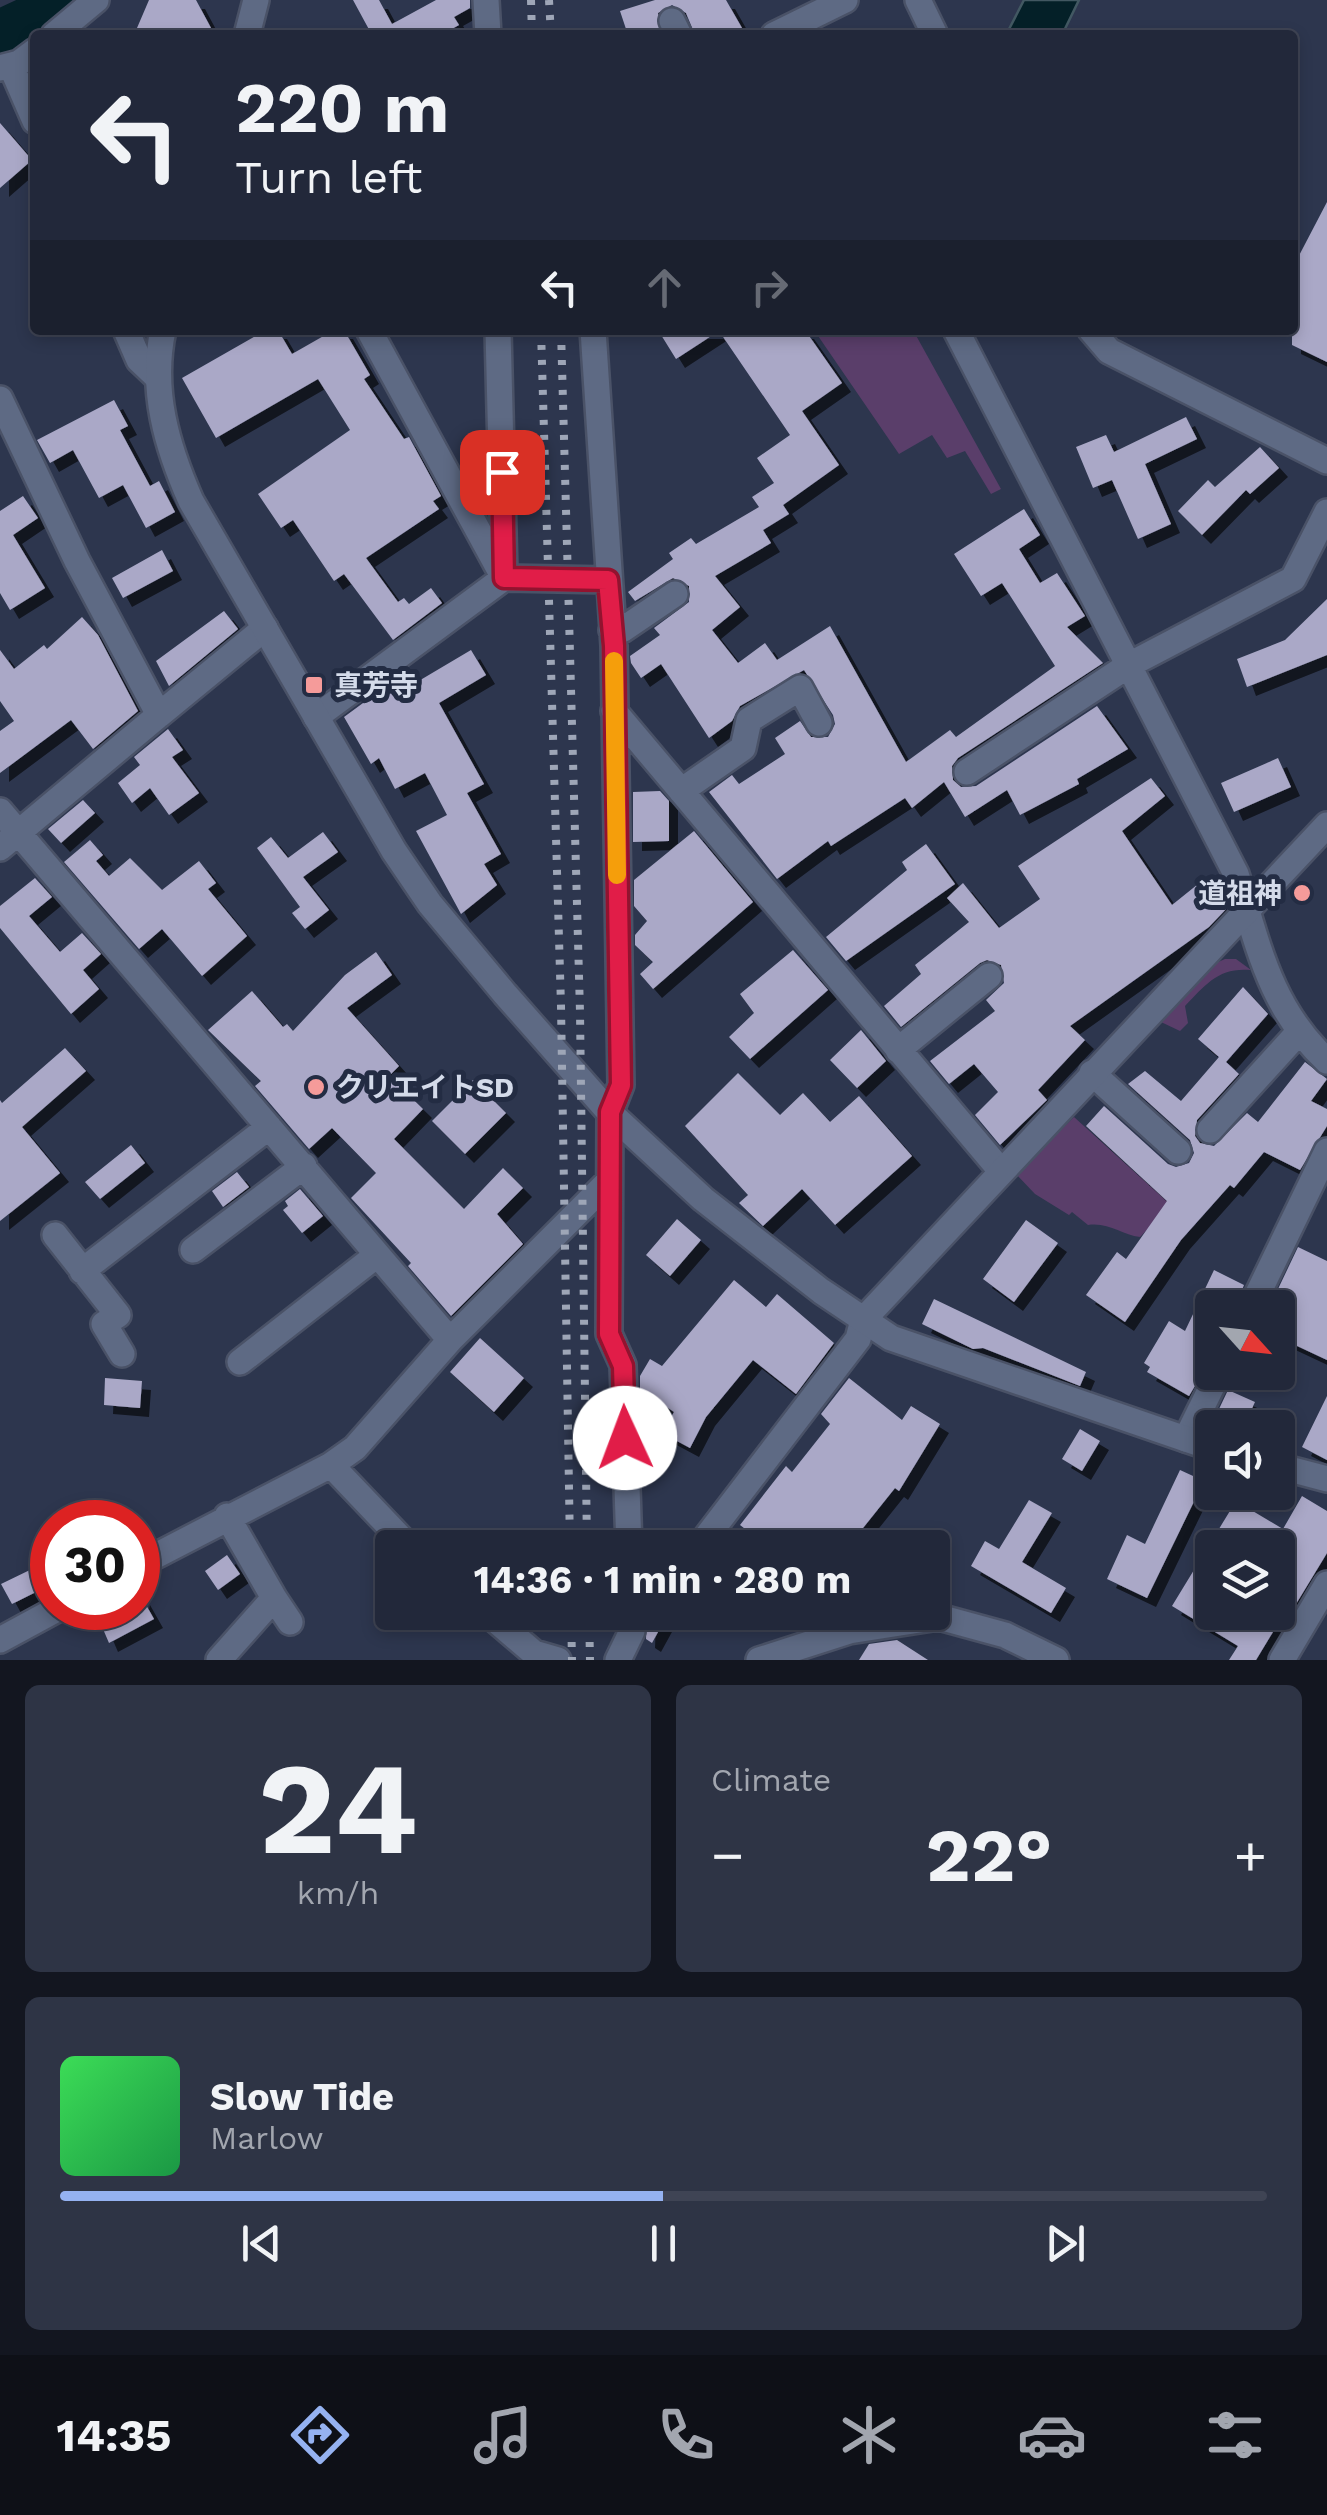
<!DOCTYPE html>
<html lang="en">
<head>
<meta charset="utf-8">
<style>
  :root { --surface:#22283a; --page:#2e3445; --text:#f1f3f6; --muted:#a2a6af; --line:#3f4454; --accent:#95b2f1 }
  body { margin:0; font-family:"Work Sans","Noto Sans JP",sans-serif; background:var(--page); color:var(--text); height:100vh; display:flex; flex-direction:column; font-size:38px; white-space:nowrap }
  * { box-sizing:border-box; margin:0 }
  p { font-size:32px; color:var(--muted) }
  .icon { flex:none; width:55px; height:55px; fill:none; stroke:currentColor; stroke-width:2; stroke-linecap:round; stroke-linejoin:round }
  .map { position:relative; height:1660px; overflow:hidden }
  .drawer { display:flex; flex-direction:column; gap:25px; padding:25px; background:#131620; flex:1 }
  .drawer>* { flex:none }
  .hud { position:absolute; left:30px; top:30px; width:1268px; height:305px; border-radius:10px; box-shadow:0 5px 15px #0003,0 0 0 2px var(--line); background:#22283a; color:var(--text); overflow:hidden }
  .needle { width:65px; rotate:117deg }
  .buttons { position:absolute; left:1195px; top:1290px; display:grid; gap:20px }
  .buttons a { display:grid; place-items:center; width:100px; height:100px; border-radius:10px; background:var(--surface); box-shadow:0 5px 15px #0003,0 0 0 2px var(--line); font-size:50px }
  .speed { position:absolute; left:30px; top:1500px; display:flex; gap:20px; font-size:50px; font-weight:700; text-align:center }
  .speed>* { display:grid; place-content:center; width:130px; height:130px; border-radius:50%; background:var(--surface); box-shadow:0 5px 15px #0003,0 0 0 2px var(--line); line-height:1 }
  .speed .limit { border:15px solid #d22; background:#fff; color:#111 }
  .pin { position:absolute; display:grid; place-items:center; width:85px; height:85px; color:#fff; margin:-42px; border-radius:20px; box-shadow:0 5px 15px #0006 }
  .me { position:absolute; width:110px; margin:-55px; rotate:358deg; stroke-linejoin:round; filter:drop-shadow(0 0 8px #0008) }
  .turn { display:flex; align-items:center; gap:35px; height:210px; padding:0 40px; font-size:45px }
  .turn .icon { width:130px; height:130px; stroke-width:2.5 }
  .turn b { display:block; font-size:70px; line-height:85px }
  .lanes { display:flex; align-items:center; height:95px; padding:0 40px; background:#0003; justify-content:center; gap:50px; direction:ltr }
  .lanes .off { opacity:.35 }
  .big { font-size:75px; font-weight:700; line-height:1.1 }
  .drawer .card { flex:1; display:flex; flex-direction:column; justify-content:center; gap:15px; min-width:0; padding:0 35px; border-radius:15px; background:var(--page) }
  .drawer .dial { align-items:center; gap:0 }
  .dial b { font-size:130px; line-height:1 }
  .song { display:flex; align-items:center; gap:30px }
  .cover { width:120px; height:120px; border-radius:15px; background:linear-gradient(135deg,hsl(130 70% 55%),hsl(140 70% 35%)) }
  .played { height:10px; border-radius:5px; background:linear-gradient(90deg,var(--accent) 50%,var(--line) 50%) }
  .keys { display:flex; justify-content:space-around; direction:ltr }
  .heat { display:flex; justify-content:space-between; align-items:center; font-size:55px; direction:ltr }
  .drawer .tiles { flex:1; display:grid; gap:25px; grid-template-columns:1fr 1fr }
  .card:last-child { grid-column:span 2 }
  .trip { position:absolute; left:375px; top:1530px; width:575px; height:100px; border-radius:10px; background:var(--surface); box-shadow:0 5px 15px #0003,0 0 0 2px var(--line); font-weight:700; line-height:100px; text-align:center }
  .menu { display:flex; height:160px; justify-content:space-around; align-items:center; background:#0e1017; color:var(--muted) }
  .menu .icon { width:70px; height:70px }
  .menu .current { color:var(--accent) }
  .menu b { font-size:45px; color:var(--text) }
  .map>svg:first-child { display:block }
  .green { fill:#5a3e6a }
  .water { fill:#042028; stroke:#425862; stroke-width:2.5 }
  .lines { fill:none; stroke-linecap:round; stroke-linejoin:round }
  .river { stroke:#042028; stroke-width:48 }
  .building { fill:#aaa8c7; filter:url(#shadow) }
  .street-casing { stroke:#4a5267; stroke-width:30 }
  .secondary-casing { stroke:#4a5267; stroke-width:30 }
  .street { stroke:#5e6a84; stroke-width:25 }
  .secondary { stroke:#5e6a84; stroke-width:25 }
  .rail { stroke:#9ea6b7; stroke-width:8; stroke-dasharray:5 10; stroke-linecap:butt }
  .route-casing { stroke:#92132f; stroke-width:25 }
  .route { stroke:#e11d48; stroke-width:18 }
  .slow { stroke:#f59e0b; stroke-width:18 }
  .poi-dot { fill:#f59b9a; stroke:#232c43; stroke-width:4 }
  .labels { text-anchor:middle; stroke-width:10; stroke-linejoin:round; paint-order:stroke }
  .poi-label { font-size:28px; font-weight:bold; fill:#d4dbea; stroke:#232c43; text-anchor:start }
</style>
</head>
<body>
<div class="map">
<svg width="1327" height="1660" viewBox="0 0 1327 1660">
  <defs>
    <filter id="shadow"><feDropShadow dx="9" dy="9" stdDeviation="0" flood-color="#0009"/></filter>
  </defs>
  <rect width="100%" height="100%" fill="#2d364e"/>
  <!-- green -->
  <path class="green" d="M814,330H913L1001,489L991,494L965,451L947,458L932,435L899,454Z
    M1225,959H1236L1251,970C1219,967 1206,984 1185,1006L1188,1023L1180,1031L1161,1022L1216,963Z
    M1074,1117L1171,1205L1140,1237C1122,1235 1109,1222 1088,1225L1072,1212L1069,1215L1035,1194L1016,1174Z"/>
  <!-- water -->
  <path class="water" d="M1024,0H1079L1062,35H1006Z"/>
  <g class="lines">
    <!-- river -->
    <path class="river" d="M0,34L73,0"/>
  </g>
  <!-- building -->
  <path class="building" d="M149,0H196L211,28L198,35H134Z
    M353,0H379L392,24L436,0H470V8L454,17L459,25L441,35H372Z
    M655,0H726L746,35H695L686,13L672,5L658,13L661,35H628L620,11Z
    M0,123L32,160L0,188Z
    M1327,202V362L1292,345V269Z
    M266,330H278L292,354L334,330H344L370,375L364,379L404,439L409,437L441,496L433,501L439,509L366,558L398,602L404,598L409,604L431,588L442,603L393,640L344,574L334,581L293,520L281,528L258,494L350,430L318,379L216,438L182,378Z
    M658,330H805L842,383L802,411L839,465L783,505L789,514L763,530L771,543L715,576L740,607L712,630L738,663L765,643L777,660L830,626L906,762L950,730L956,737L1055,666L1002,583L981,596L954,554L1024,509L1040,535L1019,549L1040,583L1057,573L1085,616L1067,627L1103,663L958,758L952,766L953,780L961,787L976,786L1097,706L1128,749L1077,779L1079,784L1020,815L1007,790L965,817L944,782L912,808L905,798L831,846L828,841L777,879L709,792L732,775L739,784L785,754L775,738L800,721L811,737H828L835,724L833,715L804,670L740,706L732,721L709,738L661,664L641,678L631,663L630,656L660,635L654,628L689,602V586L673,578L635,601L628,592L673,559L669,553L691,538L696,544L759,507L752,497L774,483L757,458L790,435L719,331L676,359Z
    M114,400L128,426L120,430L150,486L159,481L175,512L146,528L123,485L99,498L73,450L50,463L37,440Z
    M1186,417L1197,439L1145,464L1171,524L1138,539L1112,480L1093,488L1076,447L1106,435L1114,452Z
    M1260,447L1279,468L1250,494L1246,490L1202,535L1178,511L1208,480L1215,487Z
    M23,496L38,518L13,535L45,588L10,610L0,593V511Z
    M162,550L173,571L123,598L112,578Z
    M1327,599V655L1247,687L1237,659L1285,640Z
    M224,611L238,629L169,686L156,661Z
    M82,617L98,635L138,711L93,749L71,720L0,773V731L14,721L0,701V650L14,669L44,645L47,649Z
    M471,650L486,675L439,703L484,784L467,793L501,854L484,864L497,885L461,914L416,831L447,815L425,773L395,789L379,758L371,764L344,717L408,670L417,682Z
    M168,729L183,750L172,757L199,793L169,815L150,788L132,803L118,783L140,765L134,757Z
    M1278,758L1291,787L1234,812L1221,783Z
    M1151,778L1165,796L1122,831L1172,905L1208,876L1229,906L1209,927L1070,1026L1085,1040L1038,1090L1047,1100L1000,1145L975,1115L998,1092L974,1064L949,1084L930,1061L995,1011L986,1000L1004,983L1001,965L987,960L980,963L901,1027L884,1006L921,974L915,965L969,922L947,898L963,883L999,928L1040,899L1018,866Z
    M660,791L669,801V841L633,842V792Z
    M83,800L95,813L61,843L48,829Z
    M694,831L753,902L653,989L640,974L653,962L635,945V935L647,921L634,906V880Z
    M323,832L338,852L303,877L329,910L305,929L292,913L300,907L257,848L271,837L288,858Z
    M90,840L103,855L96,861L109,876L130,858L162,890L199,861L216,883L208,889L247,936L202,976L162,929L139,949L64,862Z
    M926,844L955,884L846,961L826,937L907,870L902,862Z
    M35,878L52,897L29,916L60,952L82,933L101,954L83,970L99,989L71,1014L0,928V906Z
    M793,950L828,990L750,1059L729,1037L754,1013L740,994Z
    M376,952L392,975L347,1008L399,1066L389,1076L423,1109L394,1139L464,1209L503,1168L523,1188L497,1214L523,1244L451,1316L408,1266L411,1263L351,1198L376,1173L332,1128L309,1149L255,1086L261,1081L208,1030L252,991L283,1027L287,1024L293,1031L345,975Z
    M1243,987L1268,1014L1226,1062L1239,1074L1197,1120L1195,1136L1200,1143L1214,1146L1247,1113L1258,1122L1305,1062L1327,1079L1311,1101L1327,1109V1126L1300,1170L1264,1152L1234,1188L1230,1185L1181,1240L1125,1322L1086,1295L1117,1252L1126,1259L1167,1201L1086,1126L1104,1106L1168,1164L1176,1167L1189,1163L1194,1153L1190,1140L1128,1084L1145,1071L1181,1101L1219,1057L1198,1039Z
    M861,1030L886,1061L857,1088L830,1060Z
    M65,1048L86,1071L22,1127L60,1173L0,1221V1100L2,1103Z
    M738,1073L780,1115L803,1093L830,1122L859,1096L912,1156L835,1225L802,1189L763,1226L739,1203L748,1195L685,1126Z
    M473,1080L506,1113L465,1154L432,1121Z
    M131,1145L145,1163L100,1199L85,1182Z
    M237,1172L249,1187L223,1207L212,1191Z
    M300,1189L323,1216L302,1233L283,1210L288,1206L285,1201Z
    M677,1219L701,1240L670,1276L646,1255Z
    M1026,1220L1058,1243L1014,1302L983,1279Z
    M1298,1247L1327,1261V1360L1278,1337V1308H1269Z
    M1214,1270L1244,1285L1235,1308H1212V1357L1189,1396L1147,1372L1150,1367L1144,1363L1169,1321L1185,1331Z
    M734,1280L766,1307L777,1294L834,1343L796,1394L753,1360L706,1417L690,1448L662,1433L674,1412L640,1389V1376L650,1359L662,1366Z
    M934,1299L1086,1372L1080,1386L983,1348L973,1349L922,1324Z
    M480,1338L524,1378L494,1412L450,1372Z
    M105,1378L142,1381L140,1408L104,1405Z
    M849,1378L902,1420L911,1406L940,1424L899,1491L895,1488L847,1548H770L740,1525L786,1466L792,1472L830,1424L821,1414Z
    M1228,1390L1255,1402L1243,1428H1210Z
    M1327,1396V1460L1302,1447Z
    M1080,1429L1100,1441L1082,1471L1062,1459Z
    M1180,1470L1204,1481L1147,1598L1107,1579L1127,1535L1145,1544Z
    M1302,1496L1327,1511V1553L1293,1609L1278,1599V1548H1212V1612H1285L1256,1660H1229L1238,1646L1172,1606L1236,1501L1283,1529Z
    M1029,1500L1052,1513L1022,1562L1066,1588L1051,1613L971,1566L985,1541L999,1549Z
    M227,1555L240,1574L218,1590L205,1571Z
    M34,1568L44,1588L12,1604L1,1584Z
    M141,1596L154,1619L109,1643L97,1615L114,1608H138Z
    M647,1612H669L652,1643L646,1639Z
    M897,1640L928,1660H859L869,1644Z"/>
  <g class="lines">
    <defs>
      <path id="street" d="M486,0L488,35
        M918,0L935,35
        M672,21L679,35
        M54,35L96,0
        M774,35L845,0
        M11,66L35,121
        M0,68L19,63L35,51
        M126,330L139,360L158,378
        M369,330L504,578
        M498,330L504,573
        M593,330L614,646L621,1085L610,1113L609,1334L623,1365L629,1548
        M956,330L1236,874C1258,945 1270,1008 1327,1061
        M1091,330L1109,351L1327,461
        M0,399L77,561L159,715L265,628
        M612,630H622L675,594
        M614,711L1001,1171
        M316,717L504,578L608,580
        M967,772L1129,665L1293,579L1327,512
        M681,791L743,748L749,720L800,688L819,723
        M0,811L450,1340
        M0,848L159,715
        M898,1050L989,976
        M1092,1073L1178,1151
        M1210,1130L1298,1033
        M55,1235L118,1315L104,1324L122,1354
        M193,1250L304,1166
        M82,1271L269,1127
        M1251,1308L1327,1151
        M240,1362L377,1255
        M1186,1439L1219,1372
        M410,1548L331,1465L355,1448L450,1340L609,1181
        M698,1548L858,1339L863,1320
        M138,1565L331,1465
        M274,1598L290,1622
        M486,1612L534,1653L558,1660
        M0,1640L59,1608
        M219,1660L274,1598L227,1516
        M618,1660L632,1631L631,1612
        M759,1660L849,1631L939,1617L1005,1635L1056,1660
        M1282,1660L1327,1584"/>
      <path id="secondary" d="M247,35L256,0
        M163,330C150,390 167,447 191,501L394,851L430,904L505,994L610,1113L703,1199L821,1291L891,1338L1212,1448
        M863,1320L1327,825
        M1278,1466L1327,1479"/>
    </defs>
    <!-- street casing -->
    <use href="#street" class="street-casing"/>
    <!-- secondary casing -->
    <use href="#secondary" class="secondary-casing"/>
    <!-- street -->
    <use href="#street" class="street"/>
    <!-- secondary -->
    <use href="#secondary" class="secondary"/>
    <!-- rail -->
    <path class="rail" d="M531,0L532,35
      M549,0L551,35
      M541,330L561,1006L570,1548
      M561,330L580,1012L587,1548
      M571,1612L572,1660
      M589,1612L590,1660"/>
  </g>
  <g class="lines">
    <defs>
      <path id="route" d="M502,472L504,578L608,580L614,646L621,1085L610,1112L609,1334L623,1366L625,1438"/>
    </defs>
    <!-- route casing -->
    <use href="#route" class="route-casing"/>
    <!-- route -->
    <use href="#route" class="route"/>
    <!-- slow -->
    <path class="slow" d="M614,661L617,875"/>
  </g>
  <!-- markers -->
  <g class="poi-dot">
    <rect x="304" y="675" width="20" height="20" rx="5"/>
    <circle cx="1302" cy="893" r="10"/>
    <circle cx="316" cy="1087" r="10"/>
  </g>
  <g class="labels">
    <!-- poi labels -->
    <g class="poi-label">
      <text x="334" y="695">真芳寺</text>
      <text x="1282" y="903" text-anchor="end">道祖神</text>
      <text x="336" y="1097">クリエイトSD</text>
    </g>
  </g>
</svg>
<div class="buttons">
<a><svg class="needle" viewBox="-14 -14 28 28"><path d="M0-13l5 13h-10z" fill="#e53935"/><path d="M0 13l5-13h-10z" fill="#a2a6af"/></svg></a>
<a><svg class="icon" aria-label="sound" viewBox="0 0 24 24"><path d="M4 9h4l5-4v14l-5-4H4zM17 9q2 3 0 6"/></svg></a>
<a><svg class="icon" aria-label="layers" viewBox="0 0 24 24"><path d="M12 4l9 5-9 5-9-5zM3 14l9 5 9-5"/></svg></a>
</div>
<div class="speed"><div class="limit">30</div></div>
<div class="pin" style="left:502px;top:472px;background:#d93025"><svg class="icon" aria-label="arrive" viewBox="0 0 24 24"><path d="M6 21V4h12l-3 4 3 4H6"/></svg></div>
<svg class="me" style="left:625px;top:1438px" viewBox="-20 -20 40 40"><circle r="19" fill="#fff"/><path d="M0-13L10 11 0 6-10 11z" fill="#e11d48"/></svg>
<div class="trip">14:36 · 1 min · 280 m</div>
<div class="hud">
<div class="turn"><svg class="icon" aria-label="left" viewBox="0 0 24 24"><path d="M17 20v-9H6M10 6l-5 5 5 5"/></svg><div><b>220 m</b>Turn left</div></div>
<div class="lanes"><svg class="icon" aria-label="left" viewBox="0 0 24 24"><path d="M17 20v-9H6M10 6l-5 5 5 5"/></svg><svg class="icon off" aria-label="ahead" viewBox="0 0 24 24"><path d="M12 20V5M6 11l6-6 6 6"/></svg><svg class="icon off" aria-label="right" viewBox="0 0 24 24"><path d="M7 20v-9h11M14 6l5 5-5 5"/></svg></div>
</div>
</div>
<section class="drawer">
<div class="tiles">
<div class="card dial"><b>24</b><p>km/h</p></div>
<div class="card"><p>Climate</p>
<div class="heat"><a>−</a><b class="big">22°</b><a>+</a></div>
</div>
<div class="card">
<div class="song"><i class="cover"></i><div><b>Slow Tide</b><p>Marlow</p></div></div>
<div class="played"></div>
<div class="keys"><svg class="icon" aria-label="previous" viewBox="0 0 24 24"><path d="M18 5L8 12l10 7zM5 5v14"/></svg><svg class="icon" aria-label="pause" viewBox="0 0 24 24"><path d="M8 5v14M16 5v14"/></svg><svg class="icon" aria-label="next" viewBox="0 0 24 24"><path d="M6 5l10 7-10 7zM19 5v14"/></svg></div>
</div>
</div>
</section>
<nav class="menu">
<b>14:35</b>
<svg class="icon current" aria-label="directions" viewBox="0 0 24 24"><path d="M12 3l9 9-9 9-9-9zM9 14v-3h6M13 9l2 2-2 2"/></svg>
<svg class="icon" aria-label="music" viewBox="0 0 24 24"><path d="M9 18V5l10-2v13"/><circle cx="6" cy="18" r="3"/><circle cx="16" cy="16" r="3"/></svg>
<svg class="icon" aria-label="phone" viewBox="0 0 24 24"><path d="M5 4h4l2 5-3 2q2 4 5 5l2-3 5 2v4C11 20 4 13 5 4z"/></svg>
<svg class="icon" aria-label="climate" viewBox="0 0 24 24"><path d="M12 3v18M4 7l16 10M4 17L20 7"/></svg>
<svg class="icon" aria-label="car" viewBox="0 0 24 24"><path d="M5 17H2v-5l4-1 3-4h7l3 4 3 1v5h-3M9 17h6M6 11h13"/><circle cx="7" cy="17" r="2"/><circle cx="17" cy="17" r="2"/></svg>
<svg class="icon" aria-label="filters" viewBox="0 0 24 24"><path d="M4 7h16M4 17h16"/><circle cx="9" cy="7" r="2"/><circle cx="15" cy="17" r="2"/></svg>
</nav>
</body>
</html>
